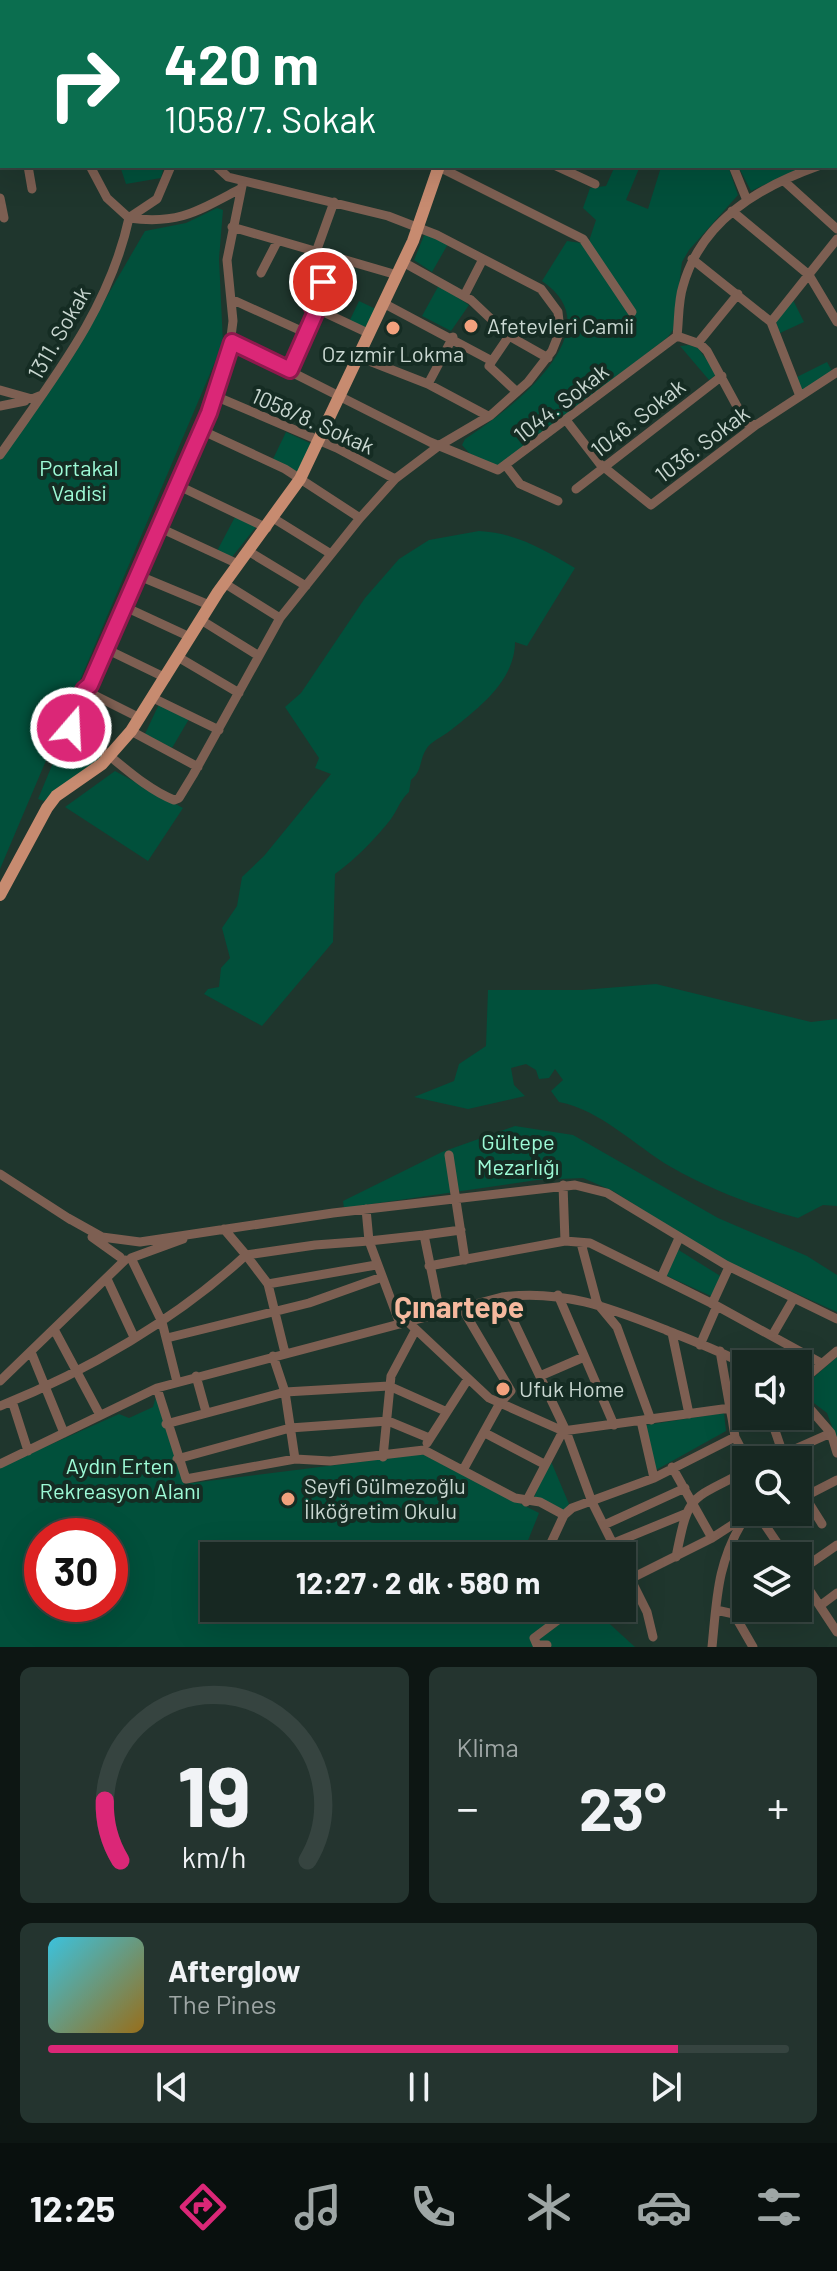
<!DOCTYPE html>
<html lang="tr">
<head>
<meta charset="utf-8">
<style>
  :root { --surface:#172822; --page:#24342f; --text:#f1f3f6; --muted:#9ea6a5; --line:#364440; --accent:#db2777 }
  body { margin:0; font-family:Barlow,sans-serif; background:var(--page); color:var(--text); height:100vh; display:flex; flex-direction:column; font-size:30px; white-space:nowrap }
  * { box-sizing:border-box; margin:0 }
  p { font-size:26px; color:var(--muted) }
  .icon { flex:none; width:44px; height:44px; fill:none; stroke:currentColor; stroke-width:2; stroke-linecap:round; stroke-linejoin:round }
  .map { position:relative; height:1647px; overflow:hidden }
  .drawer { display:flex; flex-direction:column; gap:20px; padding:20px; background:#0d1613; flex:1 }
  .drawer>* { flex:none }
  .banner { position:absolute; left:0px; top:0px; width:838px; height:168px; box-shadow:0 8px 32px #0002,0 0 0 2px var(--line); background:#0b6e4f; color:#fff; overflow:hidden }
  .fabs { position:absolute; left:732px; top:1350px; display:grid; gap:16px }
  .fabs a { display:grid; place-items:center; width:80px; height:80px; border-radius:0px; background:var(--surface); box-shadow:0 8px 32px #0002,0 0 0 2px var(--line); font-size:40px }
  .speed { position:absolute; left:24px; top:1518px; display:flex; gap:16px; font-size:40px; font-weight:700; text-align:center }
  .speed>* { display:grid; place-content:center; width:104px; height:104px; border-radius:50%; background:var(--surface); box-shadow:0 8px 32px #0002,0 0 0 2px var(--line); line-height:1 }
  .speed .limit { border:12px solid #d22; background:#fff; color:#111 }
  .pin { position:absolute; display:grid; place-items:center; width:68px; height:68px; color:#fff; margin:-34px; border:4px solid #fff; border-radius:50%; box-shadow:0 2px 8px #0007 }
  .me { position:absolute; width:88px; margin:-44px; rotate:19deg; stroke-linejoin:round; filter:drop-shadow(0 0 6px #0008) }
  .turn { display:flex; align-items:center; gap:28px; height:168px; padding:0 32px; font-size:36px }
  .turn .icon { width:104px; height:104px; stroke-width:2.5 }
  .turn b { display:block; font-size:56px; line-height:68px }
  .big { font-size:60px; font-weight:700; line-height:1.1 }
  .drawer .widget { flex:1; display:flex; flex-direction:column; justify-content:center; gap:12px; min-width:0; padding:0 28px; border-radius:12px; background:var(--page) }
  .drawer .dial { align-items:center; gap:0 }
  .dial svg { height:208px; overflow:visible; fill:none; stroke:var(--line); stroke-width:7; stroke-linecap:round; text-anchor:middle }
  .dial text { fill:var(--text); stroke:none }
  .song { display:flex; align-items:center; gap:24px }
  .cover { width:96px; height:96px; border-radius:12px; background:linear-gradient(135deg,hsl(190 70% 55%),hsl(40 70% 35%)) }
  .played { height:8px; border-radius:4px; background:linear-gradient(90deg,var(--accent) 85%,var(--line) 85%) }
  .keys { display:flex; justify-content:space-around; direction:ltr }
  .heat { display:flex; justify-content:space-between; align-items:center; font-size:44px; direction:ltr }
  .drawer .tiles { flex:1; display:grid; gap:20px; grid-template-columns:1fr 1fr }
  .widget:last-child { grid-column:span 2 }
  .trip { position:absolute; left:200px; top:1542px; width:436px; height:80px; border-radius:0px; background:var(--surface); box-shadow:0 8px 32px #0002,0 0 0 2px var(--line); font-weight:700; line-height:80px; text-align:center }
  .tabs { display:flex; height:128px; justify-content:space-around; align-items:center; background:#09100e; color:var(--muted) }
  .tabs .icon { width:56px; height:56px }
  .tabs .on { color:var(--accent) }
  .tabs b { font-size:36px; color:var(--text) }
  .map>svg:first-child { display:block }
  .green { fill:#01503b; fill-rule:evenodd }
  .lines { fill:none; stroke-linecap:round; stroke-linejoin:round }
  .minor { stroke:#7d5f52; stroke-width:9 }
  .major { stroke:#c78b70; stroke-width:12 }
  .route-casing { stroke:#8e194d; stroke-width:20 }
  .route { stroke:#db2777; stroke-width:14 }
  .poi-dot { fill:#f1a17d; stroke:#152c23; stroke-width:3 }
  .labels { text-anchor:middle; stroke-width:8; stroke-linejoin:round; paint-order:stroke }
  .poi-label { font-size:22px; fill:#c9d7d1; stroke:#152c23; text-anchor:start }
  .street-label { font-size:22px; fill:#c9d7d1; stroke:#152c23 }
  .park-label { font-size:22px; fill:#9dfad6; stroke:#152c23 }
  .district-label { font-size:30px; font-weight:bold; fill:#f5b89e; stroke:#152c23 }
</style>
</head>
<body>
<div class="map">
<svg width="837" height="1647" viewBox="0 0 837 1647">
  <rect width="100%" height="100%" fill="#1f362d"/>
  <!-- green -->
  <path class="green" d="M92,0H228L92,2Z
    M120,166H164L161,178L126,184Z
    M615,166H640L626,200L648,209L661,167L728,166L738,195L689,250L682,262L673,330L668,337L505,464L497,466L470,454L462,445L465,439C507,412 617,331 542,281L567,241L588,244L596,220L583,208L590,188L606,186Z
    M738,166H805L751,191Z
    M217,208L223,210L219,259L223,343L0,869V456L85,334L145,231L186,223Z
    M425,233L448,244L432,272L414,260Z
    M439,285L469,305L451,331L422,316Z
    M793,300L804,322L780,333L776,322Z
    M359,301L378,310L368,333L348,324Z
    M689,345L698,348L717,374L709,380L680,346Z
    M827,362L832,371L802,391L797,377Z
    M286,432L312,444L298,473L272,461Z
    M235,517L256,527L232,557L217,551Z
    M479,531C516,533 543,549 575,568L527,646L515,642C515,682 476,710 447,733C441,737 431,742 427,748C419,759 423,770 411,780L409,792C400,800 398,809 391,819C376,838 356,859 335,874L333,942L262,1026L204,994L208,989L219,987L221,968L230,958L222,928L237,906L242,877L264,856L331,774L315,768L319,758L285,707L301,693L365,598L399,559L429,540Z
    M159,704L189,719L172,748L145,734Z
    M65,734L103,754L101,759L44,801L38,799Z
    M115,771L183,808L148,861L65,807Z
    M656,984L811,1022L837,1019V1206L823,1205L798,1218C754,1206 711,1190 671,1167C635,1146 601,1110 559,1102L551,1091L563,1080L555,1069L549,1078L539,1079L536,1070L526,1064L511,1068L514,1085L525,1096L468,1109L414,1097L454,1081L459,1064L486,1046L488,990H582Z
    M515,1126L573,1135L718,1218L807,1256L837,1275V1312L720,1259L613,1191L583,1178L537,1180L344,1208L343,1201L442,1152Z
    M677,1249L722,1277L713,1297L665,1275Z
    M837,1357V1440L827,1413L798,1391Z
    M156,1396L184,1484L423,1454L539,1513L525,1548L529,1556H214V1608H540V1624L601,1616L635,1647H0V1467L119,1414L129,1418L153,1407ZM42,1536H110V1604H42Z
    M724,1413L726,1431L656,1470L646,1425Z
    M550,1459L569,1504L564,1511L534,1497Z"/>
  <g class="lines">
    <!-- minor -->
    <path class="minor" d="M68,0V2
      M531,0L534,2
      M640,0L642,2
      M28,2L29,0
      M235,2L236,0
      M254,2L255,0
      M522,2L523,0
      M691,2L692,0
      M0,38L2,35
      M836,164H837
      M28,166L32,189
      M90,166L107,198L129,218
      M216,166L228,177L388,216L437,235L541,289L558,312L560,331L552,351L528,382L491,415L440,445L395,479L360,518L280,618L193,775L179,798L174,800C149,790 127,770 106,753C95,743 77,743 71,728L228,360L233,321L227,260L243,181
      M556,166L595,184
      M733,166L746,198
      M439,167L583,239L632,312
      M784,181L837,229
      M0,198L4,218
      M732,211L809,275L837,322
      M130,217L157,199L171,166
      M129,218C178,225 198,211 240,189
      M232,227L397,275
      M316,252L334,202
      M692,259L771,322L800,396
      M403,262L471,300L509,336
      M261,273L277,242
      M464,296L483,259
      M231,299L306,333
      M385,304L492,361
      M317,309L370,334
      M771,322L837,239
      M677,336C679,320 678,301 683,286C701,221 759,187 818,166
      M677,336L700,344L707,351L746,423L756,425
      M232,342L430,442L498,470L677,336
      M698,343L738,294
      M359,357L428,384L488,416
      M492,361L509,336L548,358
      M492,361L489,366L517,392
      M290,370L317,309L312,306L335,257
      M428,384L453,337
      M0,390L32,399L42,395
      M215,396L337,448L395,479
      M0,406L25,401
      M566,420L600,464L651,505L756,425L837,372
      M201,430L285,469L360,518
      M0,455C52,380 109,310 129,218
      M507,467L520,484L558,501
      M177,485L267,528
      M576,489L722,376
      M273,518L331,554
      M158,527L238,564
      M248,551L306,586
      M137,575L209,605
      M224,583L280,618
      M123,606L190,637
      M201,620L259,656
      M104,648L166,678
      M178,657L239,693
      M90,685L94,695L140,718
      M153,698L219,730
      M131,731L198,767
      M449,1155L465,1260
      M0,1174L71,1220
      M563,1185L565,1241
      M68,1218L102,1237L140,1242L333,1213L575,1185L607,1193L726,1265L837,1319
      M224,1229L246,1255L315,1245L369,1241L366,1209
      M424,1235L461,1230
      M92,1237L120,1257
      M581,1243L597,1303L617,1327L651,1420
      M429,1266L565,1241L590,1243L717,1306L821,1363
      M661,1278L679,1238
      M107,1279L134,1337
      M268,1284L285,1353
      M558,1295L614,1425
      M502,1297L566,1431L592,1502L619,1556
      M712,1304L729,1267
      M462,1308L511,1391L500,1403L463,1470
      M408,1322L489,1398L563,1431L730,1408L732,1418
      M400,1324L369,1241L424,1235L440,1313
      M55,1331L100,1415
      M672,1333L689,1414
      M772,1336L794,1298
      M167,1338L309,1303L382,1277
      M700,1345L717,1306
      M720,1351L730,1408
      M31,1352L64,1433
      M273,1356L285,1392L295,1459
      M196,1376L206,1412
      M540,1376L584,1357
      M0,1381L125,1260
      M177,1382L162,1322L131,1258L183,1239
      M798,1384L837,1351
      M157,1388L186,1479L295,1459L330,1461L424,1450L515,1498L540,1502L564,1515
      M12,1401L28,1451
      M0,1406C86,1372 178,1318 246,1255L268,1284L376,1265
      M746,1411L732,1418L735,1437L747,1460
      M770,1416L783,1454
      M641,1421L654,1478
      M166,1424L285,1392L389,1386L445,1411
      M485,1433L544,1464
      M831,1433L837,1453
      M427,1443L468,1379
      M383,1457L391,1376L415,1331
      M177,1459L290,1428L388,1421L429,1438
      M770,1460L831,1433L798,1395
      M0,1464L157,1388L502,1297C563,1289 610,1308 666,1330C693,1341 720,1351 746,1365
      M672,1467L712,1538
      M805,1497L822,1524
      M798,1500L837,1480
      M526,1502L563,1431
      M759,1516L786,1556
      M604,1525L685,1488
      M557,1556L551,1543L564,1515L572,1508L654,1478L735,1437
      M582,1556L685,1514
      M676,1557C689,1492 689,1501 746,1471
      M622,1562L647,1612L653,1637
      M798,1572L837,1545
      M798,1573L837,1632
      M622,1583L712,1538L746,1516L768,1512
      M821,1605L837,1593
      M610,1608L614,1619
      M716,1610L734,1614L753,1647
      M547,1645H537L534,1638L574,1608
      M712,1647C717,1597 717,1563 744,1519"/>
    <!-- major -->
    <path class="major" d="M362,0L368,2
      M836,83L837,82
      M0,895L47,808L56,796L102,764L131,731L218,592L300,479L413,241L439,166"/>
  </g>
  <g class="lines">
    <defs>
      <path id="route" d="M71,728L84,690L90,685L209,413L232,342L290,370L317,309L312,306L323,282"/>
    </defs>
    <!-- route casing -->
    <use href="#route" class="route-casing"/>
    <!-- route -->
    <use href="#route" class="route"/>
  </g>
  <!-- markers -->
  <g class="poi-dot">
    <circle cx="471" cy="326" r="8"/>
    <circle cx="393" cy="328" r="8"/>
    <circle cx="503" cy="1389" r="8"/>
    <circle cx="288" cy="1499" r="8"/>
  </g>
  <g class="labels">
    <!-- poi labels -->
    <g class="poi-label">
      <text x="487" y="334">Afetevleri Camii</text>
      <text x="393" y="362" text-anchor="middle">Oz ızmir Lokma</text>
      <text x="519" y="1397">Ufuk Home</text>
      <text x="304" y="1494">Seyfi Gülmezoğlu<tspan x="304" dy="25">İlköğretim Okulu</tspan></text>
    </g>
    <!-- street labels -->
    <g class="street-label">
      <text transform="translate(59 333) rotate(-60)" y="8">1311. Sokak</text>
      <text transform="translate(561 403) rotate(-38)" y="8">1044. Sokak</text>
      <text transform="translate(638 418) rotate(-38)" y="8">1046. Sokak</text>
      <text transform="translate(313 421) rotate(24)" y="8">1058/8. Sokak</text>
      <text transform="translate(702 444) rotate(-37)" y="8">1036. Sokak</text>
    </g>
    <!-- park labels -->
    <g class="park-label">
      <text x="79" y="476">Portakal<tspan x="79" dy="25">Vadisi</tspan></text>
      <text x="518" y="1150">Gültepe<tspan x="518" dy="25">Mezarlığı</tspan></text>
      <text x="120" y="1474">Aydın Erten<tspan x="120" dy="25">Rekreasyon Alanı</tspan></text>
    </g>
    <!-- district labels -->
    <g class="district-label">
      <text x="459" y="1318">Çınartepe</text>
    </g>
  </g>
</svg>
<div class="fabs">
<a><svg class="icon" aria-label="sound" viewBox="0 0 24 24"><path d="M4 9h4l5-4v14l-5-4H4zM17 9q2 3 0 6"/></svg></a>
<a><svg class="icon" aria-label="search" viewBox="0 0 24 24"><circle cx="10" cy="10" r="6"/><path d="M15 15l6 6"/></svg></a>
<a><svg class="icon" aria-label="layers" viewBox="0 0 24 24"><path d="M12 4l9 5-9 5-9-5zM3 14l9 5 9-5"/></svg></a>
</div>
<div class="speed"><div class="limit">30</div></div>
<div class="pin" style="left:323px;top:282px;background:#d93025"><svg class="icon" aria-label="arrive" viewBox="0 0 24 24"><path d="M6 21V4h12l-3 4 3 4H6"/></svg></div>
<svg class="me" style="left:71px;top:728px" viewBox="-20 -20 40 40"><circle r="17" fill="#db2777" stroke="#fff" stroke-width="3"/><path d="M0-11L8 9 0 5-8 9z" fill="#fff"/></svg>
<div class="trip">12:27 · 2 dk · 580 m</div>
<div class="banner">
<div class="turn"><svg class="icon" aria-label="right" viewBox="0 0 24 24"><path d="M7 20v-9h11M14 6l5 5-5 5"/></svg><div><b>420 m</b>1058/7. Sokak</div></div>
</div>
</div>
<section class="drawer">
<div class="tiles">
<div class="widget dial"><svg viewBox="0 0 100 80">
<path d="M14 69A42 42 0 1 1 86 69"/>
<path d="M14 69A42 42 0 0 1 8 46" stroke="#db2777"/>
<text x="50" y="56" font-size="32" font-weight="700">19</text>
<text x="50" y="72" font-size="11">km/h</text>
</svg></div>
<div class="widget"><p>Klima</p>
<div class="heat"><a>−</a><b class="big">23°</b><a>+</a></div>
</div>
<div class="widget">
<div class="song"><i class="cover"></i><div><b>Afterglow</b><p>The Pines</p></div></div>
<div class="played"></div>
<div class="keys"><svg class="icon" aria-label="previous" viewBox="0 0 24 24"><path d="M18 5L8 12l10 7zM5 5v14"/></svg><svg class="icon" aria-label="pause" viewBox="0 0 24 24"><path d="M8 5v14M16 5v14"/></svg><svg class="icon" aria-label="next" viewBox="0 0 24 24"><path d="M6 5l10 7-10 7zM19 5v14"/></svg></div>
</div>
</div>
</section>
<nav class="tabs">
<b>12:25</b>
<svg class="icon on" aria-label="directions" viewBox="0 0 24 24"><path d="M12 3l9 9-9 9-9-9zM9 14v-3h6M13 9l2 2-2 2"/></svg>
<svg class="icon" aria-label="music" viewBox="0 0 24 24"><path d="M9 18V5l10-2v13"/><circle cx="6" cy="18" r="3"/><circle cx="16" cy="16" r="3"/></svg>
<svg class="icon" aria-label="phone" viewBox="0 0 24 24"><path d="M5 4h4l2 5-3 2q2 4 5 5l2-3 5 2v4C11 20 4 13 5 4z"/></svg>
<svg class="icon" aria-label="climate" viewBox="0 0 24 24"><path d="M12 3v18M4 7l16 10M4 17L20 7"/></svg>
<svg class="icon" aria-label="car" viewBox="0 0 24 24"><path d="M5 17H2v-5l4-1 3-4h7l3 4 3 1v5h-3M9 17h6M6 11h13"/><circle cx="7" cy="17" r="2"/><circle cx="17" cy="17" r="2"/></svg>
<svg class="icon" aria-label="filters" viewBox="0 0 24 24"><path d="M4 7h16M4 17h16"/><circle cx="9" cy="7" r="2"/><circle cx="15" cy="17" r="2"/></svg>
</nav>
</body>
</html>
